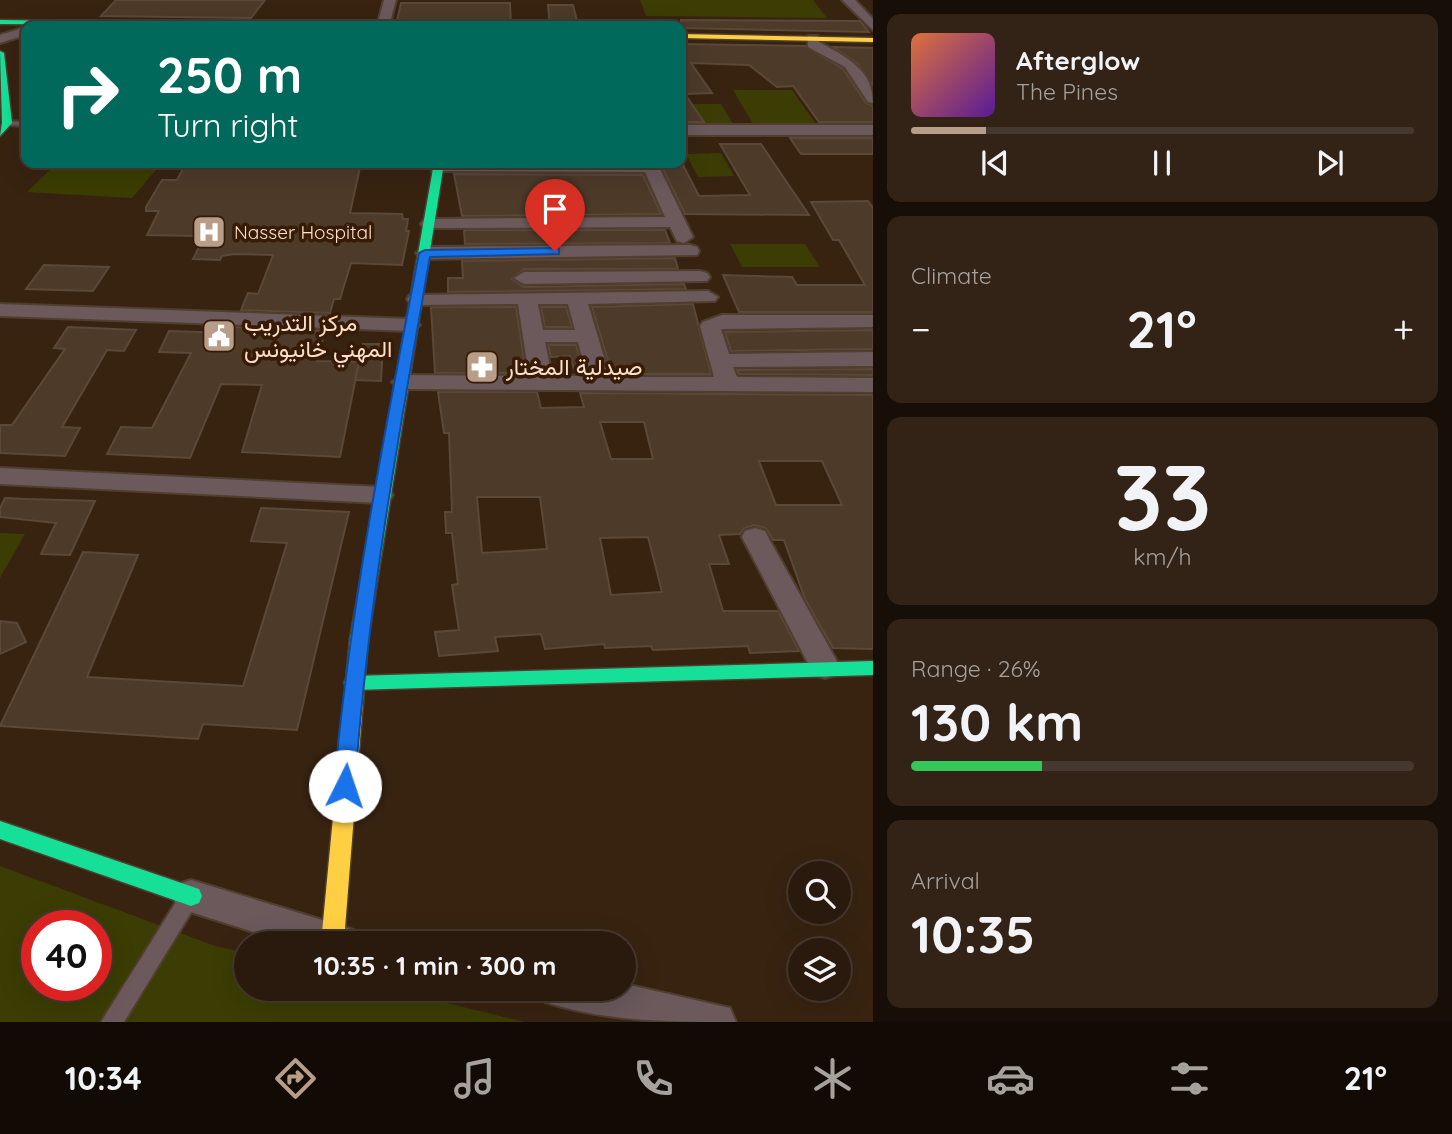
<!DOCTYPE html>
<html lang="en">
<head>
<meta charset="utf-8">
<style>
  :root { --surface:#2a1a0d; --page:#322316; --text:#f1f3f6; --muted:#a5a19d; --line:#46382e; --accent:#b89d89 }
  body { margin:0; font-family:Quicksand,Vazirmatn,sans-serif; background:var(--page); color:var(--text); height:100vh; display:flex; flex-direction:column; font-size:26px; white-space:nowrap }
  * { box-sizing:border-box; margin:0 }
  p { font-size:23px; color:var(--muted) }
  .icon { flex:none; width:38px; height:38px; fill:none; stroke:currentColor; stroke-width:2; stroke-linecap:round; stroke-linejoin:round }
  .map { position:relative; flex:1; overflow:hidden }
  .sheet { display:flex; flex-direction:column; gap:14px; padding:14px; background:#170e07; width:579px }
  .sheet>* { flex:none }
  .guide { position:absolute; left:21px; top:21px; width:665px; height:147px; border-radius:14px; box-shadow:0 7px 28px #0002,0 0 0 2px var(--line); background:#00695c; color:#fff; overflow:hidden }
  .fabs { position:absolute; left:788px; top:861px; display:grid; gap:14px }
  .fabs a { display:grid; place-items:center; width:63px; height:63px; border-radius:50%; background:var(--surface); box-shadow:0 7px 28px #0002,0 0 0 2px var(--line); font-size:35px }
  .speed { position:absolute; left:21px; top:910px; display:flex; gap:14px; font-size:35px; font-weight:700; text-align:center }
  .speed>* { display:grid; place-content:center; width:91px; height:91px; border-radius:50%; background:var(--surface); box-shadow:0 7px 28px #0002,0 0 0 2px var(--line); line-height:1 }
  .speed .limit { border:10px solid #d22; background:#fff; color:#111 }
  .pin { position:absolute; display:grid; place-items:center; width:60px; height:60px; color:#fff; margin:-72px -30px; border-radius:50% 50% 50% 0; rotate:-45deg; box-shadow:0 0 7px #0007 }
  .pin .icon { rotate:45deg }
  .me { position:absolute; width:77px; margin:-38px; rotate:4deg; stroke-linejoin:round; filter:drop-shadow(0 0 5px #0008) }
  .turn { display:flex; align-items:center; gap:24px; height:147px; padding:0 21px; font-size:32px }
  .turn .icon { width:91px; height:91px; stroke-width:2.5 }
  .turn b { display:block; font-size:49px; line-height:60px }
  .big { font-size:52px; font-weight:800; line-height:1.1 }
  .sheet .tile { flex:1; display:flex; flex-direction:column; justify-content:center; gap:10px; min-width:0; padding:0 24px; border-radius:14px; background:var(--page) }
  .sheet .dial { align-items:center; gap:0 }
  .dial b { font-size:91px; line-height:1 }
  .song { display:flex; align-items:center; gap:21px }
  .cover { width:84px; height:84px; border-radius:10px; background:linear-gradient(135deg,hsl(20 70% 55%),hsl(270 70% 35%)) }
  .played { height:7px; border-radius:4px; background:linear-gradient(90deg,var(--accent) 15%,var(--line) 15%) }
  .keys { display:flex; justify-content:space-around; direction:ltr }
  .heat { display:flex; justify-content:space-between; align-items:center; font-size:38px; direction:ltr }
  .charge { height:10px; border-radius:5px; background:linear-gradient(90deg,#34c759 26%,var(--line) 0) }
  .trip { position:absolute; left:234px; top:931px; width:402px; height:70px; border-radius:35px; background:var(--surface); box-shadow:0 7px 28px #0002,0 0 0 2px var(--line); font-weight:800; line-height:70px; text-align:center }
  .dock { display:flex; height:112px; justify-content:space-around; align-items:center; background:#110a05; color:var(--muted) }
  .dock .icon { width:49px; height:49px }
  .dock .selected { color:var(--accent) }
  .dock b { font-size:32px; color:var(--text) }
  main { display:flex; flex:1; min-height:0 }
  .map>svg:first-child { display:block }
  .green { fill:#3b3d04; fill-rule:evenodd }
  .building { fill:#4d3a29; stroke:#5c4838; stroke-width:2; fill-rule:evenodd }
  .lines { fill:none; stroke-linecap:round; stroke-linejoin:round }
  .lane-casing { stroke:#503e2e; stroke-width:4 }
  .street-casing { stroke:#503e2e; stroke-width:4 }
  .fast-casing { stroke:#503e2e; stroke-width:3 }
  .slow-casing { stroke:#503e2e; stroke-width:3 }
  .lane { fill:#6b595c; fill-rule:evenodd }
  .street { fill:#6b595c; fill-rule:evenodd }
  .fast { fill:#16e098; fill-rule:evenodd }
  .slow { fill:#ffcf43; fill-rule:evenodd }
  .route { fill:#1a73e8; stroke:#114b97; stroke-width:2 }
  .labels { text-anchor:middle; stroke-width:7; stroke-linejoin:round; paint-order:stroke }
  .far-poi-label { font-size:19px; fill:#fddeca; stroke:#361b06; text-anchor:start }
  .poi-label { font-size:23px; fill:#fddeca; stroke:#361b06; text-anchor:start }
</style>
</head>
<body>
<main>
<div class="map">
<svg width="873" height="1022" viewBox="0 0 873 1022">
  <rect width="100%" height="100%" fill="#382311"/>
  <!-- green -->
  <path class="green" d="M640,0H813L827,18L646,16Z
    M733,90H792L816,124H753Z
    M681,104H721L734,125L681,126Z
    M721,153L734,176L698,177L686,154Z
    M57,163H162L132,198L27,192Z
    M730,244H805L820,267H742Z
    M0,533L25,534L0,578Z
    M0,866L215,946L247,953V989H390L524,1022H0ZM37,926H96V985H37Z"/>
  <!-- building -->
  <path class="building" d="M116,0H265L251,18L101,16Z
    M401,3H510L511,26L396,25Z
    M548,5H573L578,25L550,26Z
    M681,20L860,21L869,32L681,28Z
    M681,44L805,46L843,69L866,103L873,106V122H819L793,86L777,87L749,65L691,63L712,93L685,94L704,122H681Z
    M833,47L873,48V86L858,64Z
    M790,138H873V154H801Z
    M720,144H761L809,215L685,214L660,163H682L699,196L750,195Z
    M186,163H361L350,213L402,214L403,219H408L406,231H409L402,265L351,263L340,299H334L330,313L241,310L248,293L258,294L273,255L234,254L222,256L220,260L193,259L200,245H195L198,236L147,235L159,211H146V207L162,180H177Z
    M454,174L643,175L661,214L462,216Z
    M868,201L873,208V312H739L723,275L792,277L797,285H865L839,240H833L811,202Z
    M464,230H665L670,243L465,244Z
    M675,258L678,269H524L512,279L524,287L684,284L686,289L448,292V278H463L462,261Z
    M44,265L109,267L93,291L26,289Z
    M693,304L711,374H612L592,307Z
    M431,307H516L526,373H435Z
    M541,307H566L572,327H545Z
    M68,327L136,330L124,351L107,350L62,427L80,428L65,456L0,453V425H12L65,349L54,348Z
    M234,327L325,331L317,361L359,362L340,457L242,452L262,385L221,384L190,458L107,454L121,427L152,428L191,353L159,352L169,331L231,333Z
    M873,330V349L731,351L725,332Z
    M363,344H383L381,381L355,380Z
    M548,345H576L584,373H575L570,356L551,357Z
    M873,369V375L739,374L737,370Z
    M438,392H537L541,408L584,407L580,393L873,395V649L833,648L805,599L784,540H773L766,528L754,525L744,528L740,534L719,535L729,564H709L723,611H778L799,651L750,653L748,646L653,650L651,646L605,648L604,644L545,649L541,634L495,637L498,651L439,656L435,632L459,630L452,585L458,584L452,533H446L445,512H452L449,433H444ZM600,422H644L653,459H611ZM759,461H822L842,505H776ZM477,497H540L547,549L482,553ZM648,537L662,592L611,595L600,538Z
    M5,498L26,499L95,501L70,555L41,554L56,523L0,517V508Z
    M261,508L349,512L297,730L203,724L198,739L0,726L83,552L138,555L87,677L243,686L287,543L251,541Z
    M0,621L17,623L26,642L0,654Z"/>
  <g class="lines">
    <defs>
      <path id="lane" d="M7,121L26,122V126L4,125L3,123Z
        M188,891L195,894L198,900L195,906L124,1022H101L181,894Z"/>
      <path id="street" d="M384,0H396L389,26H377Z
        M842,0H855L873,19V30Z
        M26,27V35L0,43V35Z
        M808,36H818L819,42C846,57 873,69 873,103L868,102L845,67L808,47Z
        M681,125H873V135H681Z
        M438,163H657L693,237L684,243L677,241L670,227L424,228L421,224L424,220L430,219L665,217L645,172L432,171V165Z
        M690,245L697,247L699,251L697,255L425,259L416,253L425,247Z
        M700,271L707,273L710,277L707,281L524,284L514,278L524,272Z
        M708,291L718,297L715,301L588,304L610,377H714L700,326L703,322L722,315H873V327L721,329L729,354L873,352V366L733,367L737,377L873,378V392L403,389L392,382L403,375L529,376L518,304L417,305L410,303L407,299L410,295ZM538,304H568L575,330H543ZM545,342H578L587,376H552Z
        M0,304L410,319L420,325L410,331L0,316Z
        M0,468L380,487L389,489L393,495L389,501L380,503L0,484Z
        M755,528L765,531L768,537L840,667L836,675L825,678L814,675L810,667L742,537L745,531Z
        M191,880L342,926L356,931L361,943H288L178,908L172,896L178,884Z
        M625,984L730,1008L736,1022C672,1022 607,1022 545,1002L539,989H625Z"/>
      <path id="fast" d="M0,20L257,24L261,26L0,24Z
        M0,51L4,53L12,123L0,136L2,123Z
        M434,163H444L368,639L365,643H353L350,639Z
        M873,661V675L353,690L346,688L344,683L346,678L353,676Z
        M0,821L199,889L202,896L199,903L191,906L0,839Z"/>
      <path id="slow" d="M681,34L873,38V42L681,38Z
        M359,633L365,635L368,639L344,941L343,943H321L350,639L353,635Z"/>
    </defs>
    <!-- lane casing -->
    <use href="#lane" class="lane-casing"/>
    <!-- street casing -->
    <use href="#street" class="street-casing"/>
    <!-- fast casing -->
    <use href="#fast" class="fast-casing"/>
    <!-- slow casing -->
    <use href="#slow" class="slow-casing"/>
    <!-- lane -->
    <use href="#lane" class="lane"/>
    <!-- street -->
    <use href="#street" class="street"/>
    <!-- fast -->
    <use href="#fast" class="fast"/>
    <!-- slow -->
    <use href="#slow" class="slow"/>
  </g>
  <!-- route -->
  <path class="route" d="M555,248L559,249V254L430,257C399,433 367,608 355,786L352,792H337L334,786C350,606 385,430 419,253L425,250Z"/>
  <!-- icons -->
  <defs>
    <symbol id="hospital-square" viewBox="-11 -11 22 22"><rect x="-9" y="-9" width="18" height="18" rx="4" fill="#b89d89" stroke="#361b06"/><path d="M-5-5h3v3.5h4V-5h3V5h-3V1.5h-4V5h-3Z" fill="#fff"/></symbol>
    <symbol id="civic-square" viewBox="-11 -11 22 22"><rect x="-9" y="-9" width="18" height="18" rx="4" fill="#b89d89" stroke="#361b06"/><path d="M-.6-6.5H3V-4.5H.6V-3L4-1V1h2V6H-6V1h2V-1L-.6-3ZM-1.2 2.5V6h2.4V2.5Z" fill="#fff"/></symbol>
    <symbol id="pharmacy-square" viewBox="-11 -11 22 22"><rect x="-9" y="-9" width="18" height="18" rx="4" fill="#b89d89" stroke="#361b06"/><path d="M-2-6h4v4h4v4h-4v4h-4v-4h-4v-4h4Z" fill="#fff"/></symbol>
  </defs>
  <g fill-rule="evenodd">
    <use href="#hospital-square" x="190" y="213" width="38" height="38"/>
    <use href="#civic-square" x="200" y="317" width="38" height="38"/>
    <use href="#pharmacy-square" x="463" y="348" width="38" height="38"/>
  </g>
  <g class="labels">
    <!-- far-poi labels -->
    <g class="far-poi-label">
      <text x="234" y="239">Nasser Hospital</text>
    </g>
    <!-- poi labels -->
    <g class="poi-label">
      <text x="244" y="331">مركز التدريب<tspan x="244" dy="26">المهني خانيونس</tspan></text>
      <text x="506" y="375">صيدلية المختار</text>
    </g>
  </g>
</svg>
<div class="fabs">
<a><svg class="icon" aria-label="search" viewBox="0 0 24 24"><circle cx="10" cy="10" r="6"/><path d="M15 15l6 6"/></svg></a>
<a><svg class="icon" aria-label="layers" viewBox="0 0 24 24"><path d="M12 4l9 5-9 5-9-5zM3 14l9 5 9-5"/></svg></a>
</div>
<div class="speed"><div class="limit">40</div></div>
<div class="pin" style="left:555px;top:251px;background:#d93025"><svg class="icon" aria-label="arrive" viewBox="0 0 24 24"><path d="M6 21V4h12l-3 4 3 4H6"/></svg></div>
<svg class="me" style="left:345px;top:786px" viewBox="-20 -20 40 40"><circle r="19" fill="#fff"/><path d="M0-13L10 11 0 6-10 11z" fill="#1a73e8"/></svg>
<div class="trip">10:35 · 1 min · 300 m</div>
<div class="guide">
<div class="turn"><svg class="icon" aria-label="right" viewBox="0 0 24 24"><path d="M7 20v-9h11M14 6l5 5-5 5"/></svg><div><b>250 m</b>Turn right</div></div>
</div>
</div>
<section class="sheet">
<div class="tile">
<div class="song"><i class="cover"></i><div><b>Afterglow</b><p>The Pines</p></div></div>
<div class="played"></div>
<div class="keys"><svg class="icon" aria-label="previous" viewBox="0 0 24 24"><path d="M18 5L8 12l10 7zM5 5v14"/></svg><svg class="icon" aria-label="pause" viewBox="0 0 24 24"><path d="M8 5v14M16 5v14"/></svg><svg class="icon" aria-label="next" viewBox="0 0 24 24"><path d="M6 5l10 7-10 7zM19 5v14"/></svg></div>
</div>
<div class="tile"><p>Climate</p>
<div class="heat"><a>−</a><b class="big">21°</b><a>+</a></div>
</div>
<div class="tile dial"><b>33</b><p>km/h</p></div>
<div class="tile"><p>Range · 26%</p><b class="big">130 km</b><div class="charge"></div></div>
<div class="tile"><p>Arrival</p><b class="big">10:35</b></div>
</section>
</main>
<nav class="dock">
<b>10:34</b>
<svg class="icon selected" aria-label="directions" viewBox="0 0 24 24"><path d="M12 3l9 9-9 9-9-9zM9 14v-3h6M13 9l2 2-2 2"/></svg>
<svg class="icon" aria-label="music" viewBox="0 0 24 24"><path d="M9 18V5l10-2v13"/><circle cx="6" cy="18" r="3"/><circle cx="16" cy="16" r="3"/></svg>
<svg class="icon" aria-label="phone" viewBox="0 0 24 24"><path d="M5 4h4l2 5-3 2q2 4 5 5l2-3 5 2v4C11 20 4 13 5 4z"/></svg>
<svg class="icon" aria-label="climate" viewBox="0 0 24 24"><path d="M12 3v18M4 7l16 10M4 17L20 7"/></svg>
<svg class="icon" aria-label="car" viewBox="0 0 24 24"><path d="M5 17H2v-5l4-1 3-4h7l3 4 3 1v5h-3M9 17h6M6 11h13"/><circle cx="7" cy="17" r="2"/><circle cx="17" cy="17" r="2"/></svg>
<svg class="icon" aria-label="filters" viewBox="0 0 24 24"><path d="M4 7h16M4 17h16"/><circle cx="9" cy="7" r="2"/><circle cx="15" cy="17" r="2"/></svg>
<b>21°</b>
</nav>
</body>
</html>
